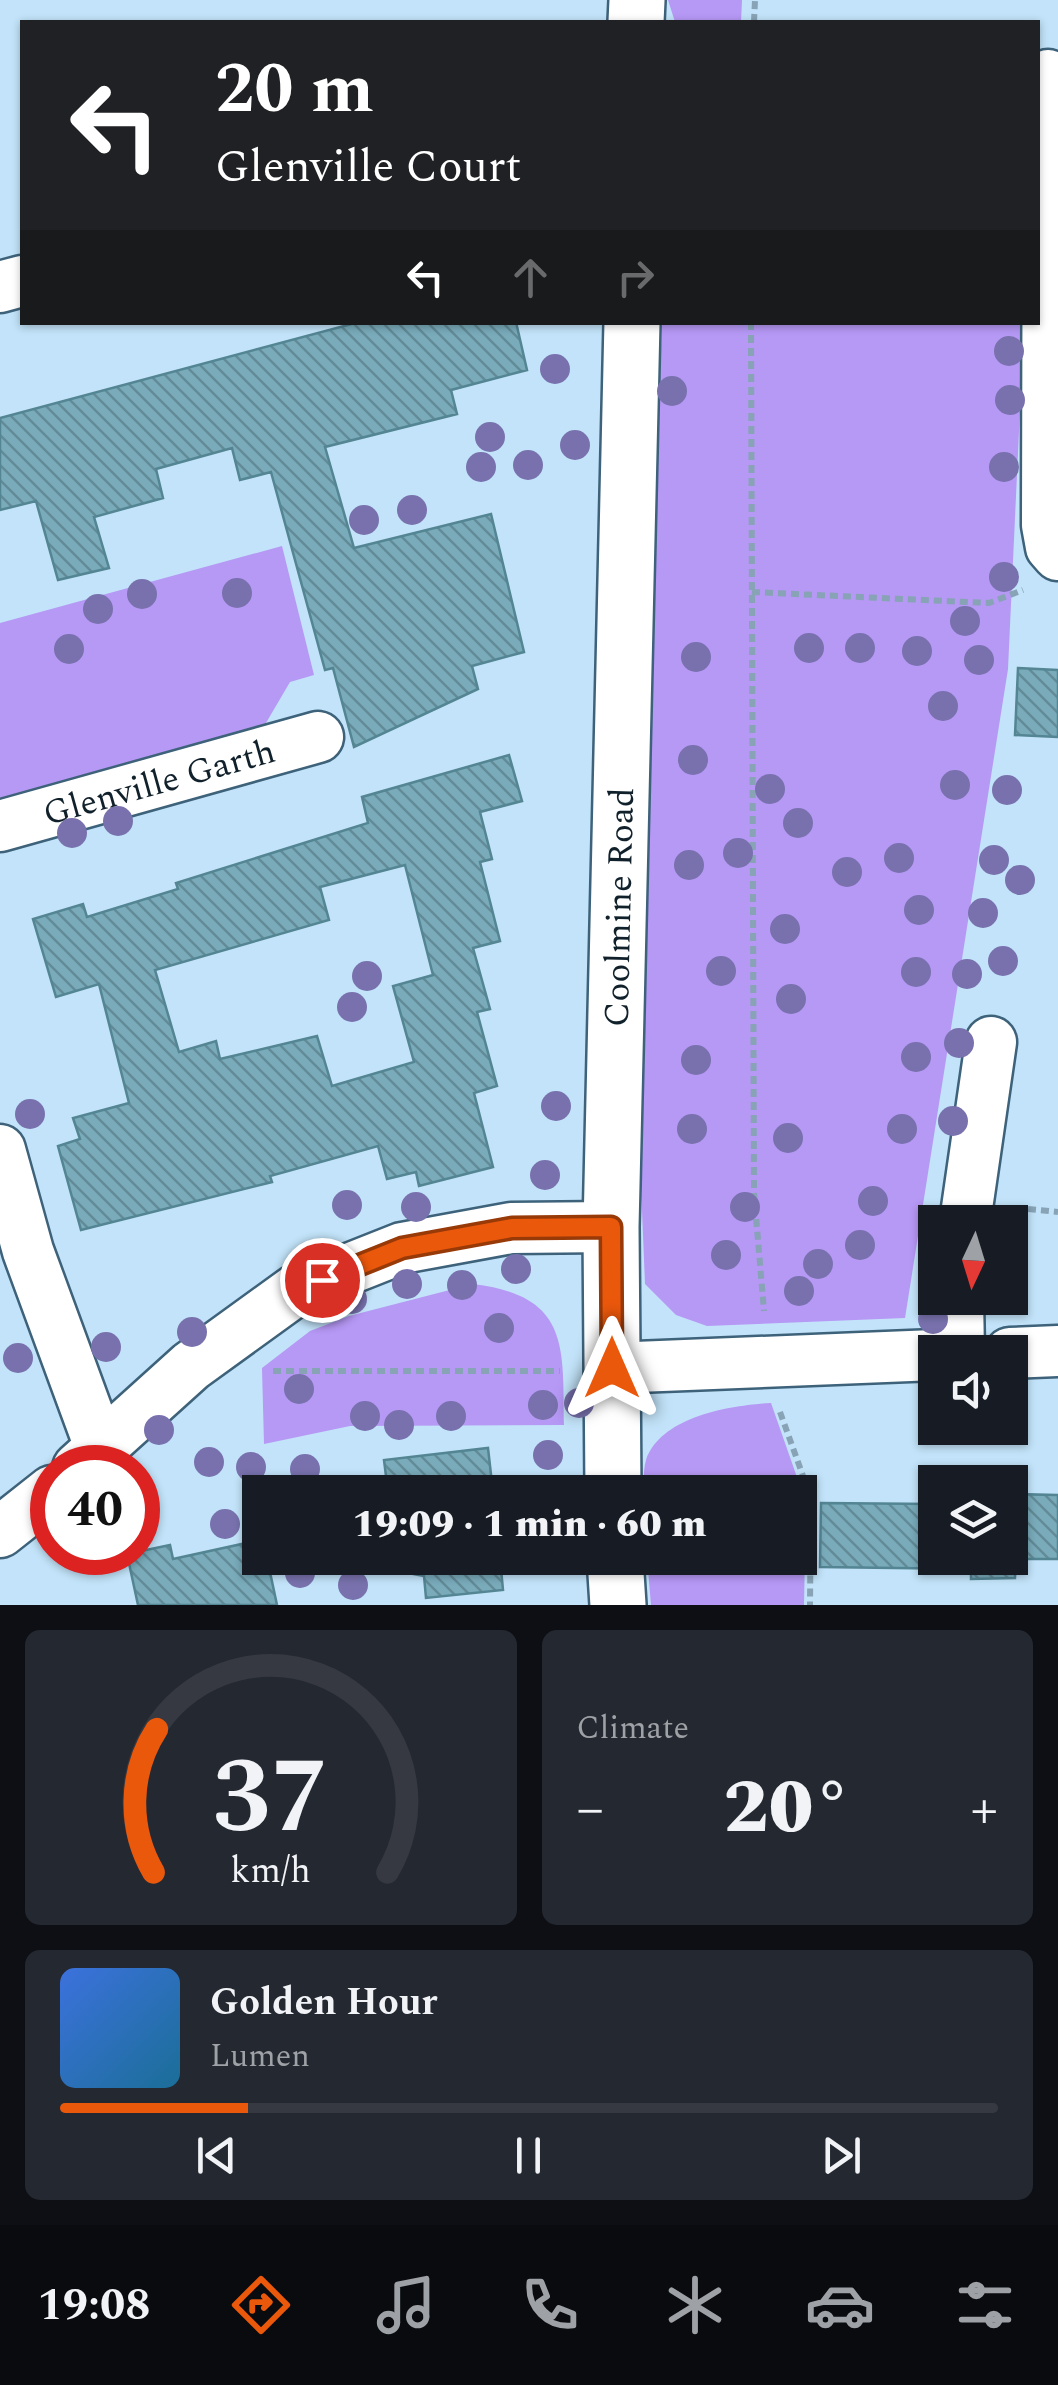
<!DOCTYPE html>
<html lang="en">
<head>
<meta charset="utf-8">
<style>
  :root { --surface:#171b24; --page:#242831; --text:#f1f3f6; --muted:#9ea1a6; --line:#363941; --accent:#ea580c }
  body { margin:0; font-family:Spectral,serif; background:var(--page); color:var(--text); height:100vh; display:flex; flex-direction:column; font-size:38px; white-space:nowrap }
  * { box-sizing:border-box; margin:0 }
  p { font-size:32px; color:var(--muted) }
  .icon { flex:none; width:55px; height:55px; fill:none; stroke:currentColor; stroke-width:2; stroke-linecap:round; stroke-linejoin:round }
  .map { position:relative; height:1605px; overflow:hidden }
  .side { display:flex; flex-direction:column; gap:25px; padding:25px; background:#0d0f14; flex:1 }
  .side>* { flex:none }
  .hud { position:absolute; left:20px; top:20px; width:1020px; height:305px; border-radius:0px; box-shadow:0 2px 8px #0004; background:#202124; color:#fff; overflow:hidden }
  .needle { width:65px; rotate:184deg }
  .tools { position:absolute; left:918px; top:1205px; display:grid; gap:20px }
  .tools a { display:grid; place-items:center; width:110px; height:110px; border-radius:0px; background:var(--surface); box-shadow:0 2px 8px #0004; font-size:50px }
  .speed { position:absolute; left:30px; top:1445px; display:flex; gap:20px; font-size:50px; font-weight:700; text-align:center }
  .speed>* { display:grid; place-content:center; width:130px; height:130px; border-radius:50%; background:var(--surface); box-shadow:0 2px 8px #0004; line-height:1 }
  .speed .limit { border:15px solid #d22; background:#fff; color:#111 }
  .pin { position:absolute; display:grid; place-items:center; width:85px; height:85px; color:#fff; margin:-42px; border:5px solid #fff; border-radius:50%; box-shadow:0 2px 10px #0007 }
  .me { position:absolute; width:110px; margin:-55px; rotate:0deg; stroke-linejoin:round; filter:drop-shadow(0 0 8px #0008) }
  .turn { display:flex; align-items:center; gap:35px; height:210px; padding:0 30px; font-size:45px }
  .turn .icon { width:130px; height:130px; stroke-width:2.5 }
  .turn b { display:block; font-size:70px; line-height:85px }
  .lanes { display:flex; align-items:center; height:95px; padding:0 30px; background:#0003; justify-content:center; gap:50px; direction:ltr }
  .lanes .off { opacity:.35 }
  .big { font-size:75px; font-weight:800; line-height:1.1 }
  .side .tile { flex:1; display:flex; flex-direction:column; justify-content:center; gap:15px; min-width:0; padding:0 35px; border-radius:15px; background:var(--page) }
  .side .dial { align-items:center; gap:0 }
  .dial svg { height:260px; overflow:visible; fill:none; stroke:var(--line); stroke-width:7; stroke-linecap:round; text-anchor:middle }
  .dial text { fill:var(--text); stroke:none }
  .song { display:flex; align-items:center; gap:30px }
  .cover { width:120px; height:120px; border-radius:15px; background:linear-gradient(135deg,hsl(220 70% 55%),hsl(200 70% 35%)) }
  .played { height:10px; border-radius:5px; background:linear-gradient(90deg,var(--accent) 20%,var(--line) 20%) }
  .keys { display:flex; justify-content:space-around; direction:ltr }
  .heat { display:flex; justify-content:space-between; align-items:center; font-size:55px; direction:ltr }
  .side .tiles { flex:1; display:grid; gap:25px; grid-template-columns:1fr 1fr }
  .tile:last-child { grid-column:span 2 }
  .trip { position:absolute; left:242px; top:1475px; width:575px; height:100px; border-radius:0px; background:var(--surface); box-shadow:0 2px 8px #0004; font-weight:800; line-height:100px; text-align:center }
  .menu { display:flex; height:160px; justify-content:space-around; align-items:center; background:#090b0e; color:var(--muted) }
  .menu .icon { width:70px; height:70px }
  .menu .on { color:var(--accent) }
  .menu b { font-size:45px; color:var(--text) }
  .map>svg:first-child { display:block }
  .grass { fill:#b698f5 }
  .building { fill:url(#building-back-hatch); stroke:#538593; stroke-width:2.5; fill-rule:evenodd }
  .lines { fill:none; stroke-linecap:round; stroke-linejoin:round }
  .street-casing { stroke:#3d627a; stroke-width:55 }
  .secondary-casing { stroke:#3d627a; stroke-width:60 }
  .path { stroke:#87a3b5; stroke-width:6; stroke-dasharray:8 5; stroke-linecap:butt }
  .street { stroke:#fff; stroke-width:50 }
  .secondary { stroke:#fff; stroke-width:55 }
  .tree { fill:#7871ad }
  .route-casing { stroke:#983908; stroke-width:25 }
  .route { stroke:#ea580c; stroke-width:18 }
  .labels { text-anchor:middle; stroke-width:8; stroke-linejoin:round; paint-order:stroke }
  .street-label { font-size:35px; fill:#11212b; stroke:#fefefe }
</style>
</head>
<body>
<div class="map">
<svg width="1058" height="1605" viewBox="0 0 1058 1605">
  <defs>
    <pattern id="building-back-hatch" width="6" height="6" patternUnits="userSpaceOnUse" patternTransform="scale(2.5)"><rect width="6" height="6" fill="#79abba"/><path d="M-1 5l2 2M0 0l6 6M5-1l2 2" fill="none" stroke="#628b97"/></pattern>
  </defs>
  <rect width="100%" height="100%" fill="#c2e3f9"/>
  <!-- grass -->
  <path class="grass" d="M668,0H742L741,22H675Z
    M662,323H1024L1008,669L905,1318L707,1326L676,1315L645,1284L639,1136L646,699Z
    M282,546L314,675L290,682L263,728L0,798V623Z
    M473,1284C569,1296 563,1345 564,1425L350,1426L264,1444L262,1368L310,1331L349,1316Z
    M771,1403L806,1503L804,1605H651L647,1558H800V1492H644C644,1483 643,1470 646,1460C661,1416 732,1405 771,1403Z"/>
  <!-- building -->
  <path class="building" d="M359,322H516L527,370L451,390L457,414L325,447L354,548L491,514L524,652L472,666L478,689L354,747L333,668L325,670L271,472L240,480L232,448L156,469L163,498L94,517L109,568L58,580L36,501L0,510V418Z
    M1018,668L1058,670V737L1015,735Z
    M509,755L522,801L480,812L492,859L480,862L500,941L473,948L490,1009L477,1012L497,1086L474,1093L493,1167L419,1186L416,1172L387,1179L378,1146L270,1176L272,1182L81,1230L58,1146L80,1139L73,1118L129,1103L99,984L56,997L33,919L83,904L87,917L178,889L176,883L368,823L362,797ZM405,865L433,975L393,986L414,1062L332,1086L317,1036L220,1059L216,1041L179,1052L155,970L329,920L320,887Z
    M488,1448L493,1492H388L384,1460Z
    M1010,1494L1058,1495V1559H1016L1015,1578L971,1579V1569L820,1567L821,1503L935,1504V1558H1010Z
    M260,1540V1558H267L277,1605H138L127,1554L170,1545L173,1559Z
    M396,1558H500L503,1590L426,1598L424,1576L397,1571Z"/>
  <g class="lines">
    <defs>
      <g id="street">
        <path d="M1048,75L1047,525L1051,547L1058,555"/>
        <path d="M0,287L22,281"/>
        <path id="s1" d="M0,826L318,737"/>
        <path d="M0,1150L28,1251L100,1447"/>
        <path d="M965,1222L991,1042"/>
        <path d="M958,1298L959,1352"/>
        <path d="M1010,1353L1058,1351"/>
        <path d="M611,1368L935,1355"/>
        <path d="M78,1468L191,1366L296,1290L402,1248L511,1228L611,1227"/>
        <path d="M0,1532L52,1491"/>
      </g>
      <g id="secondary">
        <path d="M636,22L637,0"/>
        <path id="s2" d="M613,1492L611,1227L632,322"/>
        <path d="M615,1558L618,1605"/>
      </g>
    </defs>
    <!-- street casing -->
    <use href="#street" class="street-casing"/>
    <!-- secondary casing -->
    <use href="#secondary" class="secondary-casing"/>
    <!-- path -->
    <path class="path" d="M754,22L755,0
      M751,322L754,1193L764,1311
      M752,592L989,603L1023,590
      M1028,1209L1058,1212
      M273,1371H560
      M780,1412L811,1498L810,1605"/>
    <!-- street -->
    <use href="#street" class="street"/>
    <!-- secondary -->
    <use href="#secondary" class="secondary"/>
  </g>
  <!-- trees -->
  <g class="tree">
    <circle cx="1009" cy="351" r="15"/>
    <circle cx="555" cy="369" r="15"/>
    <circle cx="672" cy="391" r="15"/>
    <circle cx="1010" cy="400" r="15"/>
    <circle cx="490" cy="437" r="15"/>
    <circle cx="575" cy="445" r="15"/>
    <circle cx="528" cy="465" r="15"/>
    <circle cx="481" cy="467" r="15"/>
    <circle cx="1004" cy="467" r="15"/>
    <circle cx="412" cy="510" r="15"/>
    <circle cx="364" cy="520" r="15"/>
    <circle cx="1004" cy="577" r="15"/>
    <circle cx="237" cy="593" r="15"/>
    <circle cx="142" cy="594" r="15"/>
    <circle cx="98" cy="609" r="15"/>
    <circle cx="965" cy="621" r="15"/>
    <circle cx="809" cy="648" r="15"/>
    <circle cx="860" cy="648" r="15"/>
    <circle cx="69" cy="649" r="15"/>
    <circle cx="917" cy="651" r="15"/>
    <circle cx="696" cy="657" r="15"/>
    <circle cx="979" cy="660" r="15"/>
    <circle cx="943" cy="706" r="15"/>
    <circle cx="693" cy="760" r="15"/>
    <circle cx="955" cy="785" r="15"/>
    <circle cx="770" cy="789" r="15"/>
    <circle cx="1007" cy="790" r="15"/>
    <circle cx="118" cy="821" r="15"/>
    <circle cx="798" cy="823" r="15"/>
    <circle cx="72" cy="833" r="15"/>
    <circle cx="738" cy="853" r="15"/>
    <circle cx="899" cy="858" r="15"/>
    <circle cx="994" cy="860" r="15"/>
    <circle cx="689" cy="865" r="15"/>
    <circle cx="847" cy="872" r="15"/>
    <circle cx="1020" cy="880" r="15"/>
    <circle cx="919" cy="910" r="15"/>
    <circle cx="983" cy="913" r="15"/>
    <circle cx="785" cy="929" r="15"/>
    <circle cx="1003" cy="961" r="15"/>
    <circle cx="721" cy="971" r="15"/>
    <circle cx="916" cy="972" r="15"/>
    <circle cx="967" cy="974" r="15"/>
    <circle cx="367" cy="976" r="15"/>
    <circle cx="791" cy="999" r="15"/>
    <circle cx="352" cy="1007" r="15"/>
    <circle cx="959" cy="1043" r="15"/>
    <circle cx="916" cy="1057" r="15"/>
    <circle cx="696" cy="1060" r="15"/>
    <circle cx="556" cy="1106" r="15"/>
    <circle cx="30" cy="1114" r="15"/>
    <circle cx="953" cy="1121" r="15"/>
    <circle cx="692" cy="1129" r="15"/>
    <circle cx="902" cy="1129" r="15"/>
    <circle cx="788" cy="1138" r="15"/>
    <circle cx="545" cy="1175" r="15"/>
    <circle cx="873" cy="1201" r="15"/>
    <circle cx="347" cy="1205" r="15"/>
    <circle cx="416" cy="1207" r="15"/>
    <circle cx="745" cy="1207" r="15"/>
    <circle cx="860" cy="1245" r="15"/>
    <circle cx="726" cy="1255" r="15"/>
    <circle cx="818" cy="1264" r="15"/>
    <circle cx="516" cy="1269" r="15"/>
    <circle cx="407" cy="1284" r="15"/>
    <circle cx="462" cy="1285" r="15"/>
    <circle cx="799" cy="1291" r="15"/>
    <circle cx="352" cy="1299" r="15"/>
    <circle cx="933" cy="1319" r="15"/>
    <circle cx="499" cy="1328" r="15"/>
    <circle cx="192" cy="1332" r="15"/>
    <circle cx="106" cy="1347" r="15"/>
    <circle cx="18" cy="1358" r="15"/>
    <circle cx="299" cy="1389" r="15"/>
    <circle cx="579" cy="1403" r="15"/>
    <circle cx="543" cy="1405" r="15"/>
    <circle cx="365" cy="1416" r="15"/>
    <circle cx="451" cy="1416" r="15"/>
    <circle cx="399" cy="1425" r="15"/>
    <circle cx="159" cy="1430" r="15"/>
    <circle cx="548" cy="1455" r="15"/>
    <circle cx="209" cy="1462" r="15"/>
    <circle cx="251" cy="1467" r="15"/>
    <circle cx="305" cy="1469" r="15"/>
    <circle cx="225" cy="1524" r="15"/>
    <circle cx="300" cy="1573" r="15"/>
    <circle cx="353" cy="1585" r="15"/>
  </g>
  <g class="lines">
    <defs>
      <path id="route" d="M322,1280L402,1248L512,1228L611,1227L612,1368"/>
    </defs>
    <!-- route casing -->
    <use href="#route" class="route-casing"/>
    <!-- route -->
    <use href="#route" class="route"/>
  </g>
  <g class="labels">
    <!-- street labels -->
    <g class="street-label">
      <text dy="12" stroke="none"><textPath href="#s1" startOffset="165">Glenville Garth</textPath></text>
      <text dy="12" stroke="none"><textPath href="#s2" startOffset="585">Coolmine Road</textPath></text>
    </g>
  </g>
</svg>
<div class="tools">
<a><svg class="needle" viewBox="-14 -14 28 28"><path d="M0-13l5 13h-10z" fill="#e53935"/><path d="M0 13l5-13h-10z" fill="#9ea1a6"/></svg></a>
<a><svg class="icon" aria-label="sound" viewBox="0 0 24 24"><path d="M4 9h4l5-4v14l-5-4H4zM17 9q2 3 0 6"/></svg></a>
<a><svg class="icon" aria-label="layers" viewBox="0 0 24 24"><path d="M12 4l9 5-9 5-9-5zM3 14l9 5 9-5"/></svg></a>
</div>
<div class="speed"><div class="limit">40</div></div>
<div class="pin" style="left:322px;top:1280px;background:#d93025"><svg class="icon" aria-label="arrive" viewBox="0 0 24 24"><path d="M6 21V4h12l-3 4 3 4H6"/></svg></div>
<svg class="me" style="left:612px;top:1368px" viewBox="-20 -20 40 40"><path d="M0-17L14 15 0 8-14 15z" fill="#ea580c" stroke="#fff" stroke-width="4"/></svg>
<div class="trip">19:09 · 1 min · 60 m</div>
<div class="hud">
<div class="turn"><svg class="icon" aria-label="left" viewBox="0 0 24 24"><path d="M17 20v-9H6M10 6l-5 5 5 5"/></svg><div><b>20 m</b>Glenville Court</div></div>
<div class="lanes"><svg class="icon" aria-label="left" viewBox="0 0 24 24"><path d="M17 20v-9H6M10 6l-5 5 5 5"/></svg><svg class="icon off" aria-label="ahead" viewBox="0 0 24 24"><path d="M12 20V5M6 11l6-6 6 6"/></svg><svg class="icon off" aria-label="right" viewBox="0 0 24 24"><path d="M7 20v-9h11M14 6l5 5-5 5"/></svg></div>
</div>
</div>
<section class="side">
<div class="tiles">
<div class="tile dial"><svg viewBox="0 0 100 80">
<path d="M14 69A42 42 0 1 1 86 69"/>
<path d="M14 69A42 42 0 0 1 15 25" stroke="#ea580c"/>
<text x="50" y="56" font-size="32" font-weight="700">37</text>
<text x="50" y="72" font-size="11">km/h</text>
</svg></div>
<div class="tile"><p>Climate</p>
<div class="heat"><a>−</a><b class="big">20°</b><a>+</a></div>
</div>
<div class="tile">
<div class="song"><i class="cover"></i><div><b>Golden Hour</b><p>Lumen</p></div></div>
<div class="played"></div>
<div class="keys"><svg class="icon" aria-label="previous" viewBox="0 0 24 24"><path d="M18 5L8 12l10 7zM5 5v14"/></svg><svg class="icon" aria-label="pause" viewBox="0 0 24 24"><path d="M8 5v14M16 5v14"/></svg><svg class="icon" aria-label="next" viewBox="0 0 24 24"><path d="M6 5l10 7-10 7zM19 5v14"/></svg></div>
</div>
</div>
</section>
<nav class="menu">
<b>19:08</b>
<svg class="icon on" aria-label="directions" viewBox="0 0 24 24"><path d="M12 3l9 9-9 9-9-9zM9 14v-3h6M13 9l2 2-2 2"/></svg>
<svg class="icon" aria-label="music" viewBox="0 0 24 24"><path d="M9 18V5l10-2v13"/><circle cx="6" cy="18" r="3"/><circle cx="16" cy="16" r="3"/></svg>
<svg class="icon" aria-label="phone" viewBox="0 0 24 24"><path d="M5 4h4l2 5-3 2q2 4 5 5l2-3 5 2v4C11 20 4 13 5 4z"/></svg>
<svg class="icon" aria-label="climate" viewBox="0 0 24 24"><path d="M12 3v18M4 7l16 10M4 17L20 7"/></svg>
<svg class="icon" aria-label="car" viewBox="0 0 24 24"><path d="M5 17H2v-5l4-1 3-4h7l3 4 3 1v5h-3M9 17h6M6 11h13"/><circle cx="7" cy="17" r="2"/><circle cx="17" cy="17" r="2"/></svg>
<svg class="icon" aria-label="filters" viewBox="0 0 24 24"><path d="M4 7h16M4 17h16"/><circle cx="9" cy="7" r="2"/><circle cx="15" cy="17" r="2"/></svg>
</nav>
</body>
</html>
